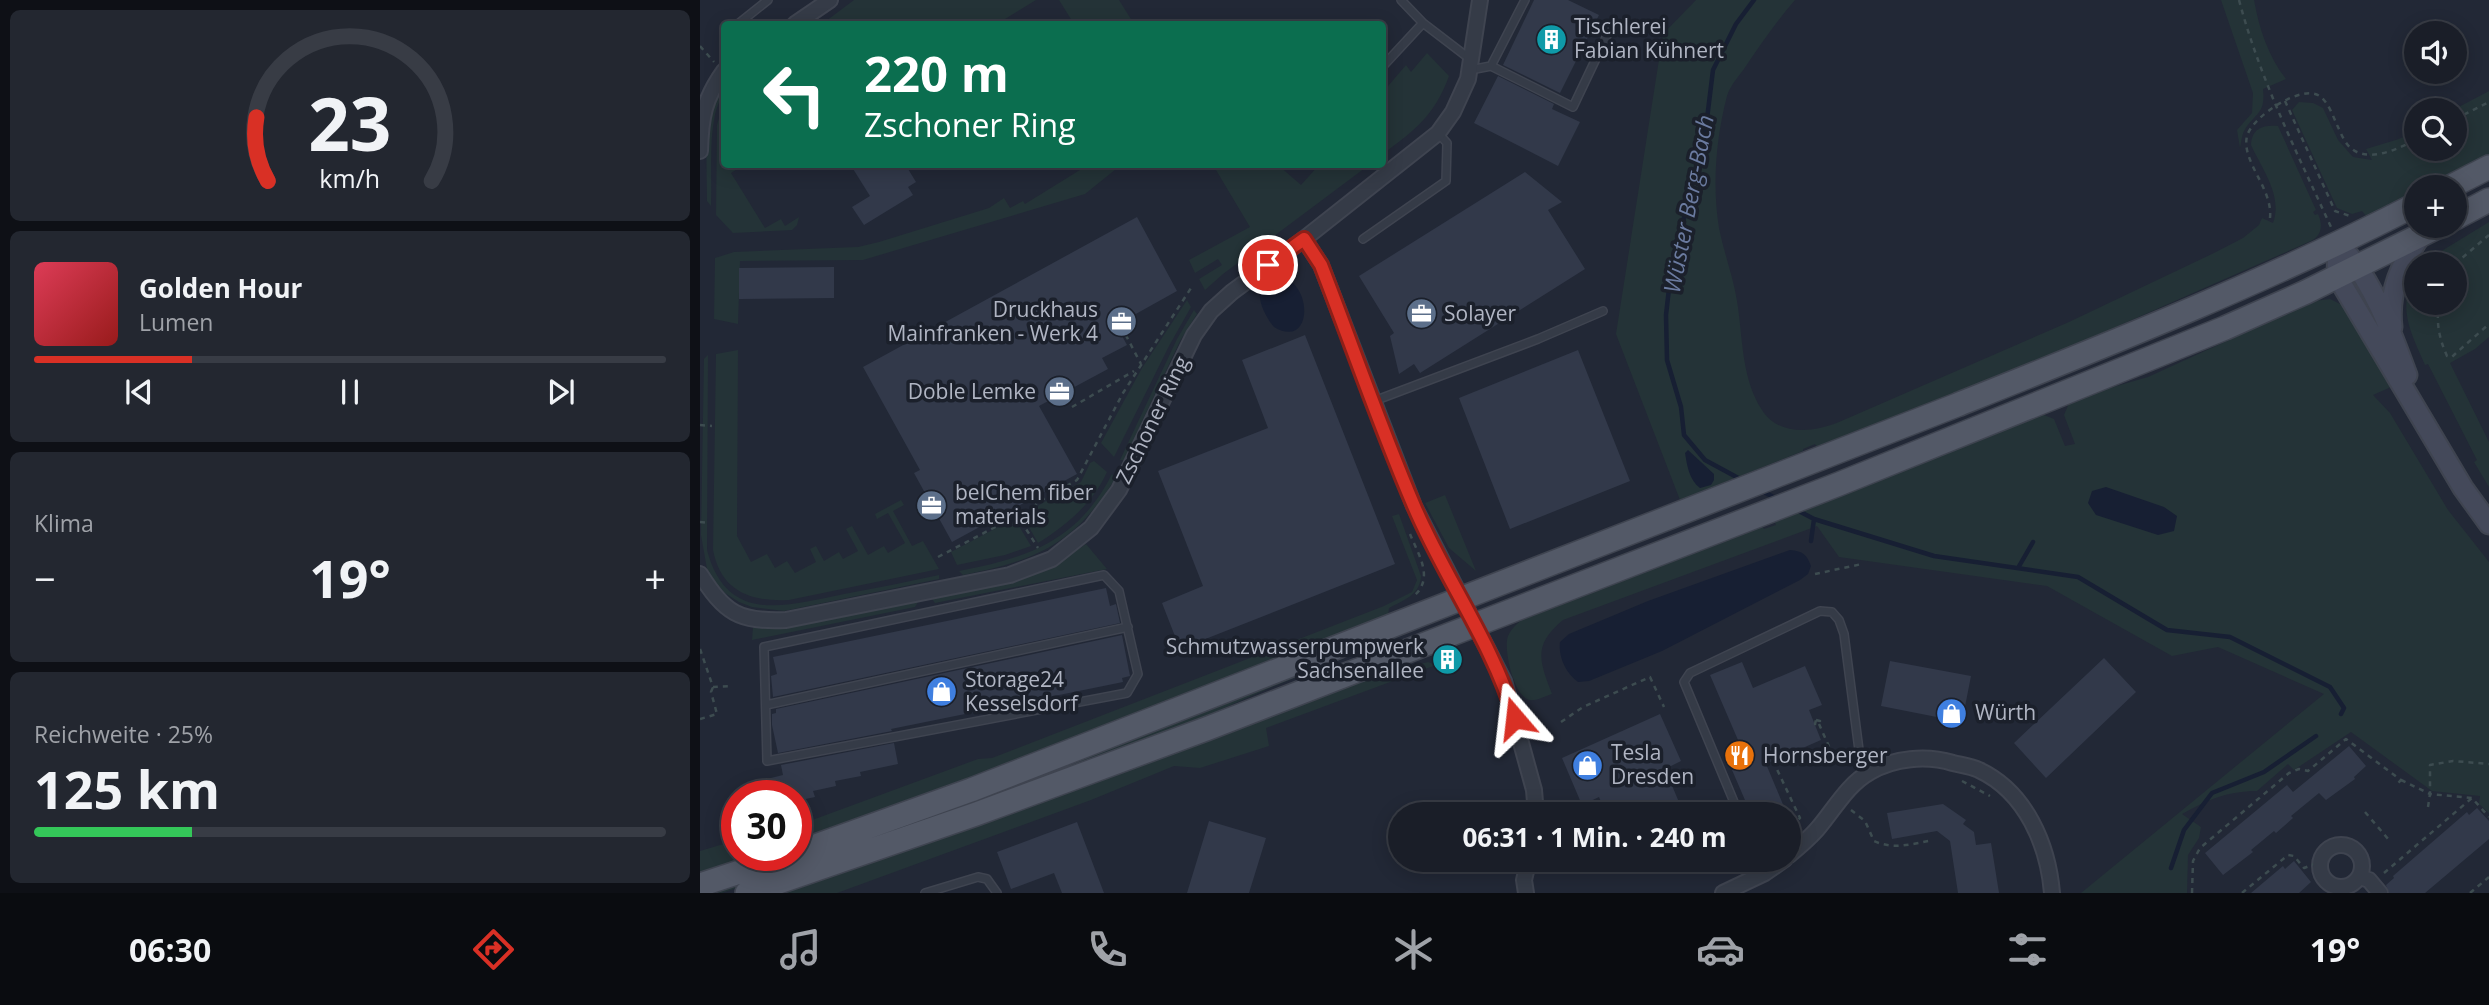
<!DOCTYPE html>
<html lang="de">
<head>
<meta charset="utf-8">
<style>
  :root { --surface:#1a1e28; --page:#232730; --text:#f1f3f6; --muted:#9fa2a8; --line:#383c45; --accent:#d93025 }
  body { margin:0; font-family:"Open Sans",sans-serif; background:var(--page); color:var(--text); height:100vh; display:flex; flex-direction:column; font-size:26px; white-space:nowrap }
  * { box-sizing:border-box; margin:0 }
  p { font-size:23px; color:var(--muted) }
  .icon { flex:none; width:38px; height:38px; fill:none; stroke:currentColor; stroke-width:2; stroke-linecap:round; stroke-linejoin:round }
  .map { position:relative; flex:1; overflow:hidden }
  .drawer { display:flex; flex-direction:column; gap:10px; padding:10px; background:#0e1016; width:700px }
  .drawer>* { flex:none }
  .hud { position:absolute; left:21px; top:21px; width:665px; height:147px; border-radius:7px; box-shadow:0 4px 18px #0003,0 0 0 2px var(--line); background:#0b6e4f; color:#fff; overflow:hidden }
  .controls { position:absolute; left:1704px; top:21px; display:grid; gap:14px }
  .controls a { display:grid; place-items:center; width:63px; height:63px; border-radius:50%; background:var(--surface); box-shadow:0 4px 18px #0003,0 0 0 2px var(--line); font-size:35px }
  .speed { position:absolute; left:21px; top:780px; display:flex; gap:14px; font-size:35px; font-weight:700; text-align:center }
  .speed>* { display:grid; place-content:center; width:91px; height:91px; border-radius:50%; background:var(--surface); box-shadow:0 4px 18px #0003,0 0 0 2px var(--line); line-height:1 }
  .speed .limit { border:10px solid #d22; background:#fff; color:#111 }
  .pin { position:absolute; display:grid; place-items:center; width:60px; height:60px; color:#fff; margin:-30px; border:4px solid #fff; border-radius:50%; box-shadow:0 2px 7px #0007 }
  .me { position:absolute; width:77px; margin:-38px; rotate:343deg; stroke-linejoin:round; filter:drop-shadow(0 0 5px #0008) }
  .turn { display:flex; align-items:center; gap:24px; height:147px; padding:0 28px; font-size:32px }
  .turn .icon { width:91px; height:91px; stroke-width:2.5 }
  .turn b { display:block; font-size:49px; line-height:60px }
  .big { font-size:52px; font-weight:700; line-height:1.1 }
  .drawer .widget { flex:1; display:flex; flex-direction:column; justify-content:center; gap:10px; min-width:0; padding:0 24px; border-radius:10px; background:var(--page) }
  .drawer .dial { align-items:center; gap:0 }
  .dial svg { height:182px; overflow:visible; fill:none; stroke:var(--line); stroke-width:7; stroke-linecap:round; text-anchor:middle }
  .dial text { fill:var(--text); stroke:none }
  .song { display:flex; align-items:center; gap:21px }
  .cover { width:84px; height:84px; border-radius:10px; background:linear-gradient(135deg,hsl(350 70% 55%),hsl(0 70% 35%)) }
  .played { height:7px; border-radius:4px; background:linear-gradient(90deg,var(--accent) 25%,var(--line) 25%) }
  .keys { display:flex; justify-content:space-around; direction:ltr }
  .heat { display:flex; justify-content:space-between; align-items:center; font-size:38px; direction:ltr }
  .charge { height:10px; border-radius:5px; background:linear-gradient(90deg,#34c759 25%,var(--line) 0) }
  .trip { position:absolute; left:688px; top:802px; width:413px; height:70px; border-radius:35px; background:var(--surface); box-shadow:0 4px 18px #0003,0 0 0 2px var(--line); font-weight:700; line-height:70px; text-align:center }
  .tabs { display:flex; height:112px; justify-content:space-around; align-items:center; background:#0a0c10; color:var(--muted) }
  .tabs .icon { width:49px; height:49px }
  .tabs .selected { color:var(--accent) }
  .tabs b { font-size:32px; color:var(--text) }
  main { display:flex; flex:1; min-height:0 }
  .map>svg:first-child { display:block }
  .green { fill:#243337 }
  .water { fill:#171f33 }
  .lines { fill:none; stroke-linecap:round; stroke-linejoin:round }
  .stream { stroke:#171f33; stroke-width:4.5 }
  .building { fill:#32394a }
  .service-casing { stroke:#3f4450; stroke-width:10 }
  .minor-casing { stroke:#3f4450; stroke-width:18 }
  .secondary-casing { stroke:#3f4450; stroke-width:23 }
  .primary-casing { stroke:#3f4450; stroke-width:26 }
  .path { stroke:#3d4c50; stroke-width:2.5; stroke-dasharray:5 5; stroke-linecap:butt }
  .service { stroke:#353b47; stroke-width:7 }
  .minor { stroke:#353b47; stroke-width:14 }
  .secondary { stroke:#44495a; stroke-width:19 }
  .primary { stroke:#535967; stroke-width:23 }
  .route-casing { stroke:#8d1f18; stroke-width:18 }
  .route { stroke:#d93025; stroke-width:12 }
  .labels { text-anchor:middle; stroke-width:7; stroke-linejoin:round; paint-order:stroke }
  .poi-label { font-size:21px; fill:#b0b5c3; stroke:#1b202b; text-anchor:start }
  .street-label { font-size:21px; fill:#b0b5c3; stroke:#1b202b }
  .water-label { font-size:23px; font-style:italic; fill:#6b7ba0; stroke:#1b202b }
</style>
</head>
<body>
<main>
<section class="drawer">
<div class="widget dial"><svg viewBox="0 0 100 80">
<path d="M14 69A42 42 0 1 1 86 69"/>
<path d="M14 69A42 42 0 0 1 9 41" stroke="#d93025"/>
<text x="50" y="56" font-size="32" font-weight="700">23</text>
<text x="50" y="72" font-size="11">km/h</text>
</svg></div>
<div class="widget">
<div class="song"><i class="cover"></i><div><b>Golden Hour</b><p>Lumen</p></div></div>
<div class="played"></div>
<div class="keys"><svg class="icon" aria-label="previous" viewBox="0 0 24 24"><path d="M18 5L8 12l10 7zM5 5v14"/></svg><svg class="icon" aria-label="pause" viewBox="0 0 24 24"><path d="M8 5v14M16 5v14"/></svg><svg class="icon" aria-label="next" viewBox="0 0 24 24"><path d="M6 5l10 7-10 7zM19 5v14"/></svg></div>
</div>
<div class="widget"><p>Klima</p>
<div class="heat"><a>−</a><b class="big">19°</b><a>+</a></div>
</div>
<div class="widget"><p>Reichweite · 25%</p><b class="big">125 km</b><div class="charge"></div></div>
</section>
<div class="map">
<svg width="1789" height="893" viewBox="0 0 1789 893">
  <rect width="100%" height="100%" fill="#222836"/>
  <!-- green -->
  <path class="green" d="M154,0H336L297,24H122Z
    M359,0H419L434,24H374Z
    M996,0H1095C1076,22 1060,45 1044,69C1038,77 1030,86 1027,96C1016,138 1012,185 1019,228C1024,253 1033,276 1037,301C1043,337 1041,378 1062,410C1079,437 1114,432 1139,422L1369,322L1514,253L1543,238L1559,225L1562,218L1573,223C1583,196 1562,169 1551,145C1552,128 1563,125 1578,126L1616,210L1613,212L1615,215L1618,214C1623,225 1622,235 1611,241L1307,375L1119,450L1115,444L1103,449V451L980,500L916,334L963,34Z
    M1521,0H1554C1559,28 1568,56 1586,79L1563,89C1566,115 1554,113 1544,131C1542,135 1541,143 1540,148L1537,130L1552,113L1553,93Z
    M727,53L749,76C735,115 715,130 683,154V92L706,65L711,72Z
    M24,83C24,95 17,104 15,115C9,144 12,176 11,206L7,201C7,163 2,117 24,83Z
    M1789,91V155L1724,187H1717V191L1666,216L1662,211L1652,214L1637,208L1592,110L1599,102L1613,103L1623,108L1638,140L1653,157L1672,160L1666,149L1699,139L1717,130V149H1755V110H1753Z
    M24,100V164L44,165L31,173L65,228L81,219L85,226L99,217L97,225L92,230L33,233L16,215L17,125Z
    M388,165H421L385,194L163,260L40,261L38,324L14,319L15,258L34,252L158,247L179,242L289,208L304,198L310,208L323,201L325,204Z
    M513,165H578L601,185L619,165H669L523,274L505,290L499,279L522,265L518,259L495,273L489,260L550,227Z
    M1789,222V337L1775,349L1750,363L1789,442V487L1774,462L1777,460L1728,364L1725,365C1708,326 1697,308 1717,267V303H1755V264H1719L1731,250L1735,255Z
    M1630,299L1644,306L1693,386L1673,395L1690,413L1748,510L1789,562V813L1779,804L1780,796L1732,791L1651,732L1594,770L1588,764L1557,791C1528,791 1507,800 1482,814L1501,827L1499,838L1488,855L1487,893H1381L1624,694L1518,647L1472,656L1347,586L1139,557L1117,526L863,620C833,645 839,660 852,694C845,696 837,701 830,700C814,698 803,649 808,636C812,627 820,621 827,616L1060,524L1064,529L1076,525L1075,522L1166,486L1165,483L1339,413L1354,419L1365,446L1375,444L1364,415L1370,401L1375,398L1448,377L1614,301Z
    M487,300L491,307L469,346L414,457L401,443L442,368Z
    M494,310L497,314L480,341L424,460H420L477,339Z
    M38,350L37,536L51,562L67,554L75,568L87,561L95,573L116,562L110,549L116,546L124,561L139,552L143,559L158,551L146,529L152,526L168,555L184,546L188,553L205,543L188,513L177,519L175,514L201,500L204,505L193,511L212,546L223,541L239,569L89,600C50,602 21,591 13,550L16,354Z
    M8,355L7,550C27,625 85,606 144,594C176,588 207,582 239,575V579L84,611L52,607L39,602L25,593L13,581L7,569L1,535L4,359Z
    M394,461L407,472C393,503 367,525 338,543L326,522L339,505L381,482L390,463Z
    M412,474L415,479C375,544 335,561 263,575L259,571C328,558 378,541 412,474Z
    M745,495L776,571L749,548L725,503Z
    M699,514L721,576C720,595 704,600 689,608L688,617L265,783L96,844V826L278,759L292,758L684,606L712,592L717,580L692,516Z
    M300,526H319L331,546L305,555L257,565L251,552Z
    M386,544L407,569L235,603L232,599L327,577L357,564Z
    M218,602L215,607L52,640L53,627L77,629Z
    M695,633L697,637L572,687L467,733L271,807L22,893H3Z
    M706,660L709,667L728,662L736,665L566,728L569,746L500,768L474,766L391,800L137,893H77Z
    M37,840V856H60L0,876V851Z"/>
  <!-- water -->
  <path class="water" d="M576,276C614,278 614,351 574,327C561,311 549,283 576,276Z
    M988,450L1014,474V480L1011,485L1000,488C989,480 987,465 985,453Z
    M1406,487L1464,507L1477,516L1474,531L1458,535L1396,515L1388,503L1392,491Z
    M1090,550C1103,551 1107,555 1111,566L1108,574L1100,580L962,651L889,681L878,682C866,673 858,657 860,642L869,634L948,601Z"/>
  <g class="lines">
    <!-- stream -->
    <path class="stream" d="M1042,480L1005,460L984,435L981,407L967,360L966,315L971,271L1006,127L1013,70L1036,24L1054,0
      M1062,491L1079,500
      M1095,509L1114,519L1234,556L1378,577L1467,630L1530,637L1630,687L1644,708L1641,714
      M1111,541L1114,519
      M1318,568L1333,542
      M1471,868L1484,830L1512,793L1564,772L1616,736"/>
  </g>
  <!-- building -->
  <path class="building" d="M834,0H868L899,15L860,93L803,65Z
    M798,76L854,104L852,109L880,122L858,166L774,123Z
    M150,164H205L216,182L208,187L213,195L164,225L152,207L170,196Z
    M825,172L862,202L848,210L885,269L720,373L714,364L699,374L690,336L694,333L659,276Z
    M437,217L477,291L416,325L427,345L402,358L408,369L339,406L377,474L252,542L214,473L220,470L163,367Z
    M134,267V298L39,299V268Z
    M605,335L695,564L480,649L462,603L503,586L458,471L568,428L542,360Z
    M878,350L930,481L810,529L759,398Z
    M406,588L410,606L416,604L420,623L73,697L71,676L77,674L73,657Z
    M422,635L430,676L422,678L423,682L191,729L192,731L78,753L72,725V714L76,713V709Z
    M1404,658L1436,692L1346,778L1314,743Z
    M1190,661L1271,676L1262,722L1181,706Z
    M1042,662L1053,688L1105,666L1122,705L1109,710L1121,740L1066,764L1087,814H1051L1029,763L1040,758L1034,742L1038,740L1010,675Z
    M960,714L981,761L965,769L984,814H906L899,797L882,805L862,758Z
    M194,743L198,764L160,772L161,776L135,781L136,786L113,791L115,797L96,801V796H70L67,779L83,775L81,765Z
    M1649,746L1666,766L1654,777L1655,779L1626,800L1619,793L1591,816L1593,818L1576,833L1574,831L1551,850L1553,852L1523,875L1505,853L1587,785L1593,792Z
    M1243,804L1266,820L1263,824L1274,832L1276,845L1291,843L1299,893H1258L1250,841L1237,831L1192,839L1187,813Z
    M1777,808L1789,821V839L1725,893H1689L1686,885L1694,878L1693,876L1767,812L1769,815Z
    M509,821L566,838L549,893H487Z
    M377,822L404,893H362L354,873L311,889L297,852Z
    M1594,861L1611,882L1599,893H1551L1583,866L1585,869Z"/>
  <g class="lines">
    <defs>
      <path id="service" d="M701,0L723,23L770,59
        M38,24L68,0
        M684,65L723,23
        M791,66L873,107L912,25
        M770,70L791,66L825,0
        M663,239L746,181L747,143L738,133
        M674,401L838,339L903,311
        M404,575L419,591L438,674L427,693L67,761L64,647Z
        M66,705L428,627
        M1039,814L984,682L990,673L1120,611L1132,612L1139,620L1144,634L1159,750L1169,772
        M1058,859L1065,873
        M225,893L278,877L287,879L297,893"/>
      <path id="minor" d="M95,24L130,0
        M0,151C1,117 4,99 24,71
        M604,239L621,265L714,506L804,681L834,790L836,814
        M0,574C25,613 38,622 86,620L310,575L352,559L391,528L419,490L494,335L511,311L532,292L604,239L738,133L753,112L768,79L780,0
        M1620 866a21 21 0 1 1 42 0a21 21 0 1 1-42 0Z
        M1088,856C1099,847 1110,838 1119,827C1135,808 1148,784 1170,772C1194,758 1226,755 1253,763C1261,765 1271,766 1279,770C1326,792 1348,845 1352,893
        M1660,877L1669,880L1680,893
        M826,893L824,880L829,859
        M1023,893L1065,873L1085,859"/>
      <path id="secondary" d="M1638,243L1637,276L1763,488L1789,524
        M1648,255C1676,288 1692,335 1707,375
        M1692,327C1688,291 1701,264 1721,235"/>
      <path id="primary" d="M1750,187L1789,167
        M1755,218L1789,200
        M96,853L271,790L1257,405C1412,343 1568,281 1717,204
        M0,885L88,856
        M47,893L276,814L506,729L1139,484L1525,328L1606,292L1739,226"/>
    </defs>
    <!-- service casing -->
    <use href="#service" class="service-casing"/>
    <!-- minor casing -->
    <use href="#minor" class="minor-casing"/>
    <!-- secondary casing -->
    <use href="#secondary" class="secondary-casing"/>
    <!-- primary casing -->
    <use href="#primary" class="primary-casing"/>
    <!-- path -->
    <path class="path" d="M1539,0C1560,79 1597,153 1631,227
      M0,46L14,62
      M1585,101L1635,211L1650,216
      M1755,119L1789,102
      M1570,218C1573,188 1541,162 1547,136C1552,117 1603,82 1621,97C1629,104 1633,116 1637,125C1640,131 1643,139 1647,144C1664,166 1698,149 1717,139
      M1755,264L1789,235
      M1739,303C1736,323 1739,338 1747,356L1752,357L1755,354L1789,324
      M421,326L441,364
      M372,407L434,371
      M0,425L12,426
      M321,521L338,548
      M0,522L9,523
      M710,534C718,554 734,577 715,595
      M238,557L301,524H312L325,519L338,502L377,480L423,393L491,288
      M1115,574L1162,564
      M0,649L13,687L32,686
      M0,719L17,714L11,692L13,687
      M1116,720L1120,721L1119,724H1115Z
      M861,722L883,707L950,677L964,707
      M1119,724L1131,751
      M1030,760L1040,756
      M1073,761L1100,818L1088,831
      M1701,780L1730,794V765L1753,761L1789,764
      M1262,781L1290,796
      M1728,807L1730,794L1772,798L1789,817
      M1151,810L1165,821L1174,841C1194,850 1212,844 1233,840
      M1665,812L1689,840
      M1684,873L1772,798
      M1492,893L1493,861L1500,848L1589,773L1599,769L1608,771L1646,739L1701,780L1697,784
      M1542,893L1588,855L1594,856L1604,868L1620,862
      M1770,893L1789,877"/>
    <!-- service -->
    <use href="#service" class="service"/>
    <!-- minor -->
    <use href="#minor" class="minor"/>
    <!-- secondary -->
    <use href="#secondary" class="secondary"/>
    <!-- primary -->
    <use href="#primary" class="primary"/>
  </g>
  <g class="lines">
    <defs>
      <path id="route" d="M568,265L604,239L621,265C652,345 680,427 714,506C745,579 792,642 815,718"/>
    </defs>
    <!-- route casing -->
    <use href="#route" class="route-casing"/>
    <!-- route -->
    <use href="#route" class="route"/>
  </g>
  <!-- icons -->
  <defs>
    <symbol id="building-disc" viewBox="-11 -11 22 22"><circle r="9.5" fill="#0f9aa8" stroke="#1b202b"/><path d="M-4-6H4V6H1V3H-1V6H-4ZM-2.5-4.3h1.7v1.8h-1.7ZM.8-4.3h1.7v1.8H.8ZM-2.5-1h1.7V.8h-1.7ZM.8-1h1.7V.8H.8Z" fill="#fff"/></symbol>
    <symbol id="office-disc" viewBox="-11 -11 22 22"><circle r="9.5" fill="#5c6f8a" stroke="#1b202b"/><path d="M-6-3h4V-5.5h4V-3h4V5H-6ZM-1-4.5V-3h2v-1.5ZM-6 0V1H6V0Z" fill="#fff"/></symbol>
    <symbol id="shop-disc" viewBox="-11 -11 22 22"><circle r="9.5" fill="#3f7fe0" stroke="#1b202b"/><path d="M-5-2.5h2.3a2.7 3.5 0 0 1 5.4 0H5L5.5 6h-11ZM-1.5-2.5h3a1.5 2.3 0 0 0-3 0Z" fill="#fff"/></symbol>
    <symbol id="restaurant-disc" viewBox="-11 -11 22 22"><circle r="9.5" fill="#e8710a" stroke="#1b202b"/><path d="M-5-6h1v4h1v-4h1v4h1v-4h1v5L-1.5 .5V6h-2V.5L-5-1ZM5-6V6H3V1.5H1.5Q1.5-4 5-6Z" fill="#fff"/></symbol>
  </defs>
  <g fill-rule="evenodd">
    <use href="#building-disc" x="834" y="22" width="35" height="35"/>
    <use href="#office-disc" x="704" y="296" width="35" height="35"/>
    <use href="#office-disc" x="404" y="304" width="35" height="35"/>
    <use href="#office-disc" x="342" y="374" width="35" height="35"/>
    <use href="#office-disc" x="214" y="488" width="35" height="35"/>
    <use href="#building-disc" x="730" y="642" width="35" height="35"/>
    <use href="#shop-disc" x="224" y="674" width="35" height="35"/>
    <use href="#shop-disc" x="1234" y="696" width="35" height="35"/>
    <use href="#restaurant-disc" x="1022" y="738" width="35" height="35"/>
    <use href="#shop-disc" x="870" y="748" width="35" height="35"/>
  </g>
  <g class="labels">
    <!-- poi labels -->
    <g class="poi-label">
      <text x="874" y="34">Tischlerei<tspan x="874" dy="24">Fabian Kühnert</tspan></text>
      <text x="398" y="317" text-anchor="end">Druckhaus<tspan x="398" dy="24">Mainfranken - Werk 4</tspan></text>
      <text x="744" y="321">Solayer</text>
      <text x="336" y="399" text-anchor="end">Doble Lemke</text>
      <text x="255" y="500">belChem fiber<tspan x="255" dy="24">materials</tspan></text>
      <text x="724" y="654" text-anchor="end">Schmutzwasserpumpwerk<tspan x="724" dy="24">Sachsenallee</tspan></text>
      <text x="265" y="687">Storage24<tspan x="265" dy="24">Kesselsdorf</tspan></text>
      <text x="1275" y="720">Würth</text>
      <text x="911" y="760">Tesla<tspan x="911" dy="24">Dresden</tspan></text>
      <text x="1063" y="763">Hornsberger</text>
    </g>
    <!-- street labels -->
    <g class="street-label">
      <text transform="translate(453 420) rotate(-64)" y="7">Zschoner Ring</text>
    </g>
    <!-- water labels -->
    <g class="water-label">
      <text transform="translate(989 204) rotate(-79)" y="8">Wüster Berg-Bach</text>
    </g>
  </g>
</svg>
<div class="controls">
<a><svg class="icon" aria-label="sound" viewBox="0 0 24 24"><path d="M4 9h4l5-4v14l-5-4H4zM17 9q2 3 0 6"/></svg></a>
<a><svg class="icon" aria-label="search" viewBox="0 0 24 24"><circle cx="10" cy="10" r="6"/><path d="M15 15l6 6"/></svg></a>
<a>+</a>
<a>−</a>
</div>
<div class="speed"><div class="limit">30</div></div>
<div class="pin" style="left:568px;top:265px;background:#d93025"><svg class="icon" aria-label="arrive" viewBox="0 0 24 24"><path d="M6 21V4h12l-3 4 3 4H6"/></svg></div>
<svg class="me" style="left:815px;top:718px" viewBox="-20 -20 40 40"><path d="M0-17L14 15 0 8-14 15z" fill="#d93025" stroke="#fff" stroke-width="4"/></svg>
<div class="trip">06:31 · 1 Min. · 240 m</div>
<div class="hud">
<div class="turn"><svg class="icon" aria-label="left" viewBox="0 0 24 24"><path d="M17 20v-9H6M10 6l-5 5 5 5"/></svg><div><b>220 m</b>Zschoner Ring</div></div>
</div>
</div>
</main>
<nav class="tabs">
<b>06:30</b>
<svg class="icon selected" aria-label="directions" viewBox="0 0 24 24"><path d="M12 3l9 9-9 9-9-9zM9 14v-3h6M13 9l2 2-2 2"/></svg>
<svg class="icon" aria-label="music" viewBox="0 0 24 24"><path d="M9 18V5l10-2v13"/><circle cx="6" cy="18" r="3"/><circle cx="16" cy="16" r="3"/></svg>
<svg class="icon" aria-label="phone" viewBox="0 0 24 24"><path d="M5 4h4l2 5-3 2q2 4 5 5l2-3 5 2v4C11 20 4 13 5 4z"/></svg>
<svg class="icon" aria-label="climate" viewBox="0 0 24 24"><path d="M12 3v18M4 7l16 10M4 17L20 7"/></svg>
<svg class="icon" aria-label="car" viewBox="0 0 24 24"><path d="M5 17H2v-5l4-1 3-4h7l3 4 3 1v5h-3M9 17h6M6 11h13"/><circle cx="7" cy="17" r="2"/><circle cx="17" cy="17" r="2"/></svg>
<svg class="icon" aria-label="filters" viewBox="0 0 24 24"><path d="M4 7h16M4 17h16"/><circle cx="9" cy="7" r="2"/><circle cx="15" cy="17" r="2"/></svg>
<b>19°</b>
</nav>
</body>
</html>
